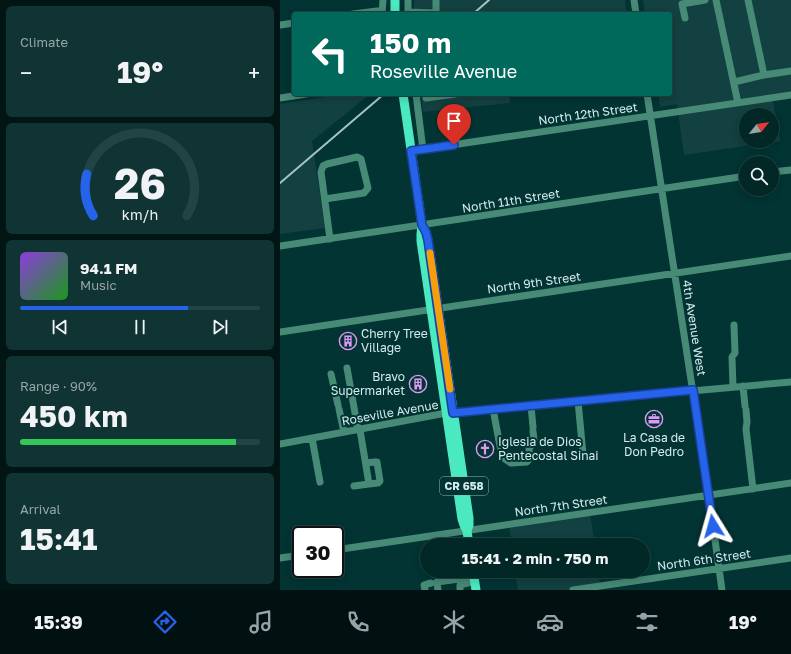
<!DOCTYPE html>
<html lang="en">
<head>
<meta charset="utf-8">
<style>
  :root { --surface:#022727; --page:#103333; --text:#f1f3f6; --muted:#96a5a7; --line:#234444; --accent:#2563eb }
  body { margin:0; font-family:"Golos Text",sans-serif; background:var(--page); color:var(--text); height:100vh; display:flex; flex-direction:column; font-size:15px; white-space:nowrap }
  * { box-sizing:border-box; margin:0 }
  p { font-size:13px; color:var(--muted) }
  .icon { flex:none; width:22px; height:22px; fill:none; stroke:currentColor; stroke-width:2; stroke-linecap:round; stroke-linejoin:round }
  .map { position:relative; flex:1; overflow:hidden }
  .side { display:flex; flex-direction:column; gap:6px; padding:6px; background:#011515; width:280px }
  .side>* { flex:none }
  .guide { position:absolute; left:12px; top:12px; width:380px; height:84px; border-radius:4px; box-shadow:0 2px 10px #0003,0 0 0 1px var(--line); background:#00695c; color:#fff; overflow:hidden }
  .needle { width:26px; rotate:60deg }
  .tools { position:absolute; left:459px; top:108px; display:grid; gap:8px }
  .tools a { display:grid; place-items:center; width:40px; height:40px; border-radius:50%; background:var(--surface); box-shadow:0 2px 10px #0003,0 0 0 1px var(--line); font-size:20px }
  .speed { position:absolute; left:12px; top:526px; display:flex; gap:8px; font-size:20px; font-weight:700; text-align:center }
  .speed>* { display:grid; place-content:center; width:52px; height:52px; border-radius:50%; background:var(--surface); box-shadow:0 2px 10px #0003,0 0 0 1px var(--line); line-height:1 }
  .speed .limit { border:2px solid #111; border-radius:6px; background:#fff; color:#111 }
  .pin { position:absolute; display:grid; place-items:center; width:34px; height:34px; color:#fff; margin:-41px -17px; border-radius:50% 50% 50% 0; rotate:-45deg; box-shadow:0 0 4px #0007 }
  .pin .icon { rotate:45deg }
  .me { position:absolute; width:44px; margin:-22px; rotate:352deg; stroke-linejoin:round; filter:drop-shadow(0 0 3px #0008) }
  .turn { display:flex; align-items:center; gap:14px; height:84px; padding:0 12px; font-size:18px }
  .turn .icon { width:52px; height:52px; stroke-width:2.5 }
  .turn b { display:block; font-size:28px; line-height:34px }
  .big { font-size:30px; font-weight:700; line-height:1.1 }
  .side .widget { flex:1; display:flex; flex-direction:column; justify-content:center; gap:6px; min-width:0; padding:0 14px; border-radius:6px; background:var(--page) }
  .side .dial { align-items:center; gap:0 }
  .dial svg { height:104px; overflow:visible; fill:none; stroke:var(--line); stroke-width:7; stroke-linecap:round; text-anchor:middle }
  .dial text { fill:var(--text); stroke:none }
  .song { display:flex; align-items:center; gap:12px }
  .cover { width:48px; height:48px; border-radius:6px; background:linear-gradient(135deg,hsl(270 70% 55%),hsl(120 70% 35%)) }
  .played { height:4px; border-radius:2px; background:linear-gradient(90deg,var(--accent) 70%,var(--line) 70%) }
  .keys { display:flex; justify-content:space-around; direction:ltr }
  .heat { display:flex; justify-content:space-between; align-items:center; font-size:22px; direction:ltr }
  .charge { height:6px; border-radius:3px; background:linear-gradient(90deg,#34c759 90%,var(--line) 0) }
  .trip { position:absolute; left:140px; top:538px; width:230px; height:40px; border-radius:20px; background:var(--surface); box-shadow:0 2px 10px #0003,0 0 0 1px var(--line); font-weight:700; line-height:40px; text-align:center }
  .menu { display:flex; height:64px; justify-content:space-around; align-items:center; background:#011010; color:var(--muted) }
  .menu .icon { width:28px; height:28px }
  .menu .on { color:var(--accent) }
  .menu b { font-size:18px; color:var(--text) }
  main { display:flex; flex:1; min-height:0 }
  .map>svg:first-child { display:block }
  .built { fill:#134040; fill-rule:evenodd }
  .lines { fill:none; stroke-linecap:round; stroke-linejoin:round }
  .minor { stroke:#478a76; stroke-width:7 }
  .major { stroke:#4be9c0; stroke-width:9 }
  .rail { stroke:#a8c5c5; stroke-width:2 }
  .route-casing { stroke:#184099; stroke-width:10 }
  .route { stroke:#2563eb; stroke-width:7 }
  .slow { stroke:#f59e0b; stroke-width:7 }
  .labels { text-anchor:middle; stroke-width:4; stroke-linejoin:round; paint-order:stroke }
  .shield { fill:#023434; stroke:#95b5b4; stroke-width:1 }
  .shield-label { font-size:11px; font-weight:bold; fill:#d4eceb }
  .street-label { font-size:12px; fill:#d4eceb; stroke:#023434 }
  .poi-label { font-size:12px; fill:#d4eceb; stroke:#023434; text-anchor:start }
</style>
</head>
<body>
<main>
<section class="side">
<div class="widget"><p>Climate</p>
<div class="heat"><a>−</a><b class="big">19°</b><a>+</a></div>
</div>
<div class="widget dial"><svg viewBox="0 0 100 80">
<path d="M14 69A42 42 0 1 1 86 69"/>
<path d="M14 69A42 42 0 0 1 9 37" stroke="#2563eb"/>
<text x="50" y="56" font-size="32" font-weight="700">26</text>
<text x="50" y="72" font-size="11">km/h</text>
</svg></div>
<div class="widget">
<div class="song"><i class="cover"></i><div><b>94.1 FM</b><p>Music</p></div></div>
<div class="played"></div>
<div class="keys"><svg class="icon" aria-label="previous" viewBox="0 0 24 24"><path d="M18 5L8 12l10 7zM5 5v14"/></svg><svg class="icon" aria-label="pause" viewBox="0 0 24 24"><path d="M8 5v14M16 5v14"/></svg><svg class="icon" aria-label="next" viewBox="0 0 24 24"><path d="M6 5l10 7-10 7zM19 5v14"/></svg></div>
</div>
<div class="widget"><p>Range · 90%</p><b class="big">450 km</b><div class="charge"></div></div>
<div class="widget"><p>Arrival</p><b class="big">15:41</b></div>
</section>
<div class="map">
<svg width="511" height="590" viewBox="0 0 511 590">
  <rect width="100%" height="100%" fill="#023434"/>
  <!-- built -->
  <path class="built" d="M134,0H345L347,14H133Z
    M363,0H511V93L492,96L500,141L404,155L397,104L380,107L378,94H390V14H365ZM466,115H492V141H466Z
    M52,94H90L32,141L45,228L0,234V104L52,96Z
    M141,94H229L230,103L143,112Z
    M310,514L315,545H232L229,526Z
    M235,571H318L320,585L287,590H238Z"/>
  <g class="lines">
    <!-- minor -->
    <path class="minor" d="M354,0L356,14
      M436,0L458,103
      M128,12L156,13V0
      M73,14L97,11H102
      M102,14L103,0
      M128,14V0
      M405,18L402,4L425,0
      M0,25L14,23
      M484,75L511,71
      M454,82L484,75L468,0
      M136,94L143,150
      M367,94L429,497L442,590
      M0,98L26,94
      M146,98L175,94
      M131,151L511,95
      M492,172L511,170
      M45,199L84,193L88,188L81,159L77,157L47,164L43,166L41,172L50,239
      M0,246L466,176
      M0,332L511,256
      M67,368L78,430
      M51,374L58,405
      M463,386L465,406
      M453,387L452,357L455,353L454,325
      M298,401L303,454
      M251,406L253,427
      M59,409L64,432
      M213,409L220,446L225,459L231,463L247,462L250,458L249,449L254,440L253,431
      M466,410L467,422L466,429L473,489
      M32,438L40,482
      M0,444L166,413L511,382
      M86,463L95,462H97L100,481L98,483L89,484
      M74,486L89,484L80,430
      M55,550L511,483
      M0,558L21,555
      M145,590L144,585L147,584L151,583
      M158,590L157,582L194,577
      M180,590V585L195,581
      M293,590L511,558"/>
    <!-- major -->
    <path class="major" d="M115,14V0
      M123,94L142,225L141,234V241L182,519L184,525L187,531L189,545
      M143,226L146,232L148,240L189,518V525L187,531
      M193,571L196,590"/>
    <!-- rail -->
    <path class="rail" d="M193,14L209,0
      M0,183L104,94"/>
  </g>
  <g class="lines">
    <defs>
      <path id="route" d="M174,145L131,151L142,225L146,232L148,240L173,413L413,390L433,526"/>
    </defs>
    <!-- route casing -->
    <use href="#route" class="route-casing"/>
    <!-- route -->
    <use href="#route" class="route"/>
    <!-- slow -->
    <path class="slow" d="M150,253L170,389"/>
  </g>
  <!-- icons -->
  <defs>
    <symbol id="building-ring" viewBox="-11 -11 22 22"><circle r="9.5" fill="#023434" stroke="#dd99f3" stroke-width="1.5"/><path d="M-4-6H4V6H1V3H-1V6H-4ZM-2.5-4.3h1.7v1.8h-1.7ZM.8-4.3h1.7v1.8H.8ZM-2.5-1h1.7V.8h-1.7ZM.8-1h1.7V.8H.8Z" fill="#dd99f3"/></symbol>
    <symbol id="office-ring" viewBox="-11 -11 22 22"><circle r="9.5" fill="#023434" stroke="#dd99f3" stroke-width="1.5"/><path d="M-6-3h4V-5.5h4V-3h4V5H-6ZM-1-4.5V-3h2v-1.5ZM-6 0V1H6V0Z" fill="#dd99f3"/></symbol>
    <symbol id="church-ring" viewBox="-11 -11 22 22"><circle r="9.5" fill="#023434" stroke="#dd99f3" stroke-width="1.5"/><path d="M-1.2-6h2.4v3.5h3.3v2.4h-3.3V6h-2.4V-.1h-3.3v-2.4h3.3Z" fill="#dd99f3"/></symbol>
  </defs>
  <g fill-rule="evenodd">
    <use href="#building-ring" x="58" y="331" width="20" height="20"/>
    <use href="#building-ring" x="128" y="374" width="20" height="20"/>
    <use href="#office-ring" x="364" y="409" width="20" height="20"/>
    <use href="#church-ring" x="195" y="439" width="20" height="20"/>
  </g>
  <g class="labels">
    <!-- shield labels -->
    <rect class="shield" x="160" y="477" width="48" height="18" rx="3"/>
    <g class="shield-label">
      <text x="184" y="490">CR 658</text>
    </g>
    <!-- street labels -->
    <g class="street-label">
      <text transform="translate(308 114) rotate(-8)" y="4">North 12th Street</text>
      <text transform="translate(231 201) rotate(-9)" y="4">North 11th Street</text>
      <text transform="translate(254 283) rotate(-8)" y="4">North 9th Street</text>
      <text transform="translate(414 328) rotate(81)" y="4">4th Avenue West</text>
      <text transform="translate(110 413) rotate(-10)" y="4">Roseville Avenue</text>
      <text transform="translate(281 506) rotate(-8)" y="4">North 7th Street</text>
      <text transform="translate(424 560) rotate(-8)" y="4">North 6th Street</text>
    </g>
    <!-- poi labels -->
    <g class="poi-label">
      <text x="81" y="338">Cherry Tree<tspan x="81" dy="14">Village</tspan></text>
      <text x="125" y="381" text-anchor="end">Bravo<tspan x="125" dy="14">Supermarket</tspan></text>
      <text x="374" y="442" text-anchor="middle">La Casa de<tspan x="374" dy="14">Don Pedro</tspan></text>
      <text x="218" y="446">Iglesia de Dios<tspan x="218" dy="14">Pentecostal Sinai</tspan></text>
    </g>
  </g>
</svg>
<div class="tools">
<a><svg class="needle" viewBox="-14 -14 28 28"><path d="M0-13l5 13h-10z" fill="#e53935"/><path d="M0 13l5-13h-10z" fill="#96a5a7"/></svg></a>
<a><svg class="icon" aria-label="search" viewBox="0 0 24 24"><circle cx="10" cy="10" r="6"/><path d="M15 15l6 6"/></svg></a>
</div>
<div class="speed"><div class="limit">30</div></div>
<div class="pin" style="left:174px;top:145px;background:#d93025"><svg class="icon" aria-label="arrive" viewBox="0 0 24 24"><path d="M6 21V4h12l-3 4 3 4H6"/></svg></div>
<svg class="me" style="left:433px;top:526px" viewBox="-20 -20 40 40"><path d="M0-17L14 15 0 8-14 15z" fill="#2563eb" stroke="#fff" stroke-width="4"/></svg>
<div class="trip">15:41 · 2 min · 750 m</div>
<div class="guide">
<div class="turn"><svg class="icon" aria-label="left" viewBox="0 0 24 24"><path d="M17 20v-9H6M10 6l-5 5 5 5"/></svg><div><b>150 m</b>Roseville Avenue</div></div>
</div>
</div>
</main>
<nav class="menu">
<b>15:39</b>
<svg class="icon on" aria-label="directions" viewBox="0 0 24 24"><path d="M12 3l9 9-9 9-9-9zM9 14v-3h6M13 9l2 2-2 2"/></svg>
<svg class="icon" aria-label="music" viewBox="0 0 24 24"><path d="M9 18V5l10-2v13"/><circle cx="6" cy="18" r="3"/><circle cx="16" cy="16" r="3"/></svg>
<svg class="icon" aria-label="phone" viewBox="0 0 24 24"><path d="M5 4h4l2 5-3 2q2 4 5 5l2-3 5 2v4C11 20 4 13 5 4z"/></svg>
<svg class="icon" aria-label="climate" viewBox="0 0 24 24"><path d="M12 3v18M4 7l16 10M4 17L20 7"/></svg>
<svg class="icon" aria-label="car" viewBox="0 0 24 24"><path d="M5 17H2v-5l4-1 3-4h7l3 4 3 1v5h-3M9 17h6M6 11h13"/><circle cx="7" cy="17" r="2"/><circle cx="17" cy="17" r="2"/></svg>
<svg class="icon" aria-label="filters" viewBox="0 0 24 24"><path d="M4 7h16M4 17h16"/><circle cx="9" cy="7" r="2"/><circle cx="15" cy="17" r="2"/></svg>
<b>19°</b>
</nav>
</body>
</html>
